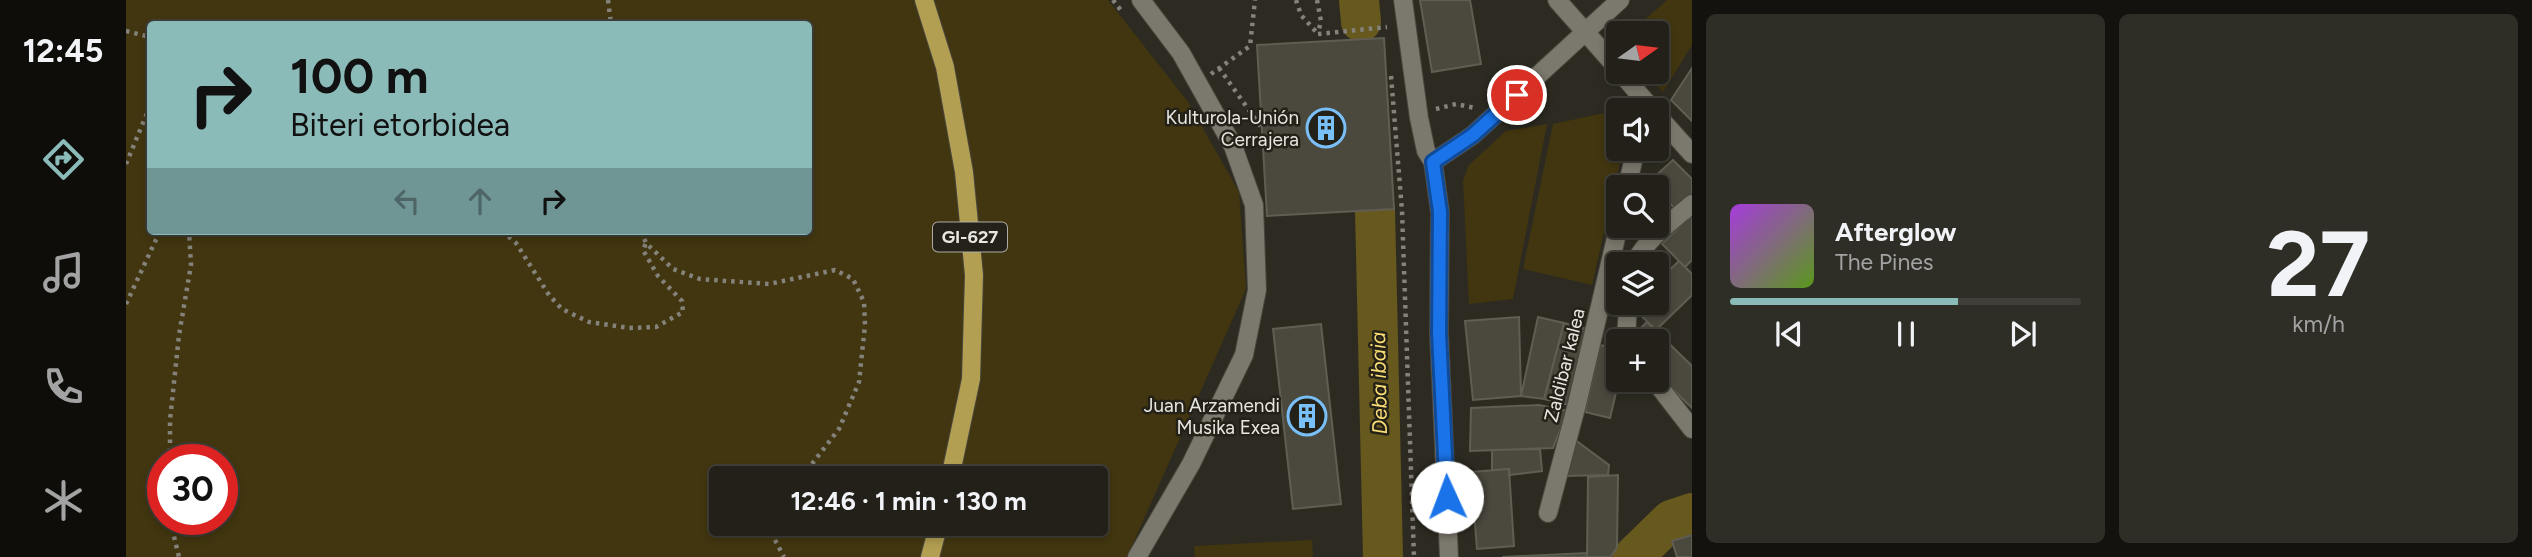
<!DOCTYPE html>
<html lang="es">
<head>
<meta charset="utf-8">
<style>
  :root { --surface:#222019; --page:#2e2d26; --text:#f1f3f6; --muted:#a2a3a2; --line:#3f3e38; --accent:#8bbbb9 }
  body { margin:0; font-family:Figtree,sans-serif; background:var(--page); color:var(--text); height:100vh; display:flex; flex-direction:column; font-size:26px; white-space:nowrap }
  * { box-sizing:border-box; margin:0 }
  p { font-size:23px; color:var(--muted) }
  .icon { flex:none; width:38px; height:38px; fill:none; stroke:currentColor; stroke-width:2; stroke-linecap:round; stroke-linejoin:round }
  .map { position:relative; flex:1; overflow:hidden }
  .drawer { display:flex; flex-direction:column; gap:14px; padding:14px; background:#13120e; width:840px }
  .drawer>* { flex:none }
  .guide { position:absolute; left:21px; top:21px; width:665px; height:214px; border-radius:7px; box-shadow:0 4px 10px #0003,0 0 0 2px var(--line); background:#8bbbb9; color:#111; overflow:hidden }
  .needle { width:46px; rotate:76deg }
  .buttons { position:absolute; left:1480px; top:21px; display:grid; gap:14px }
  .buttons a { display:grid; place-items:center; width:63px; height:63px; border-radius:7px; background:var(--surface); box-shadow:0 4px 10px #0003,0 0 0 2px var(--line); font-size:35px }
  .speed { position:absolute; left:21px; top:444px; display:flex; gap:14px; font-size:35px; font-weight:700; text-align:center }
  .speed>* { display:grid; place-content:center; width:91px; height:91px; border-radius:50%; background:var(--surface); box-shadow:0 4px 10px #0003,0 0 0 2px var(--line); line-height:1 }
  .speed .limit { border:10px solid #d22; background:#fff; color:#111 }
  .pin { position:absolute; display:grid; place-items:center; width:60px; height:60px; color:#fff; margin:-30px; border:4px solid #fff; border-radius:50%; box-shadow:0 2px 7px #0007 }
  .me { position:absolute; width:77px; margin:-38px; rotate:358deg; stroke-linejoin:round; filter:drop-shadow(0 0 5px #0008) }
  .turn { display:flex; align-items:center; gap:24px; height:147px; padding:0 28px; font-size:32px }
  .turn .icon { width:91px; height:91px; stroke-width:2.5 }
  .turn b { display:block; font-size:49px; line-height:60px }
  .lanes { display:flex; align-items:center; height:66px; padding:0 28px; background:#0003; justify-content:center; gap:35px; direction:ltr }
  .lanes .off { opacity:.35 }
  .drawer .tile { flex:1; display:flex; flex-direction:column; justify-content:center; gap:10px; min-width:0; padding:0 24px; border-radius:10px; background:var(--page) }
  .drawer .dial { align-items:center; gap:0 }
  .dial b { font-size:91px; line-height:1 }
  .song { display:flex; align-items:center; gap:21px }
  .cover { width:84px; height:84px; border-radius:10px; background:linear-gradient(135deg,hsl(280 70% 55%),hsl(90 70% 35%)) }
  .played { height:7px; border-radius:4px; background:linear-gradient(90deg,var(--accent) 65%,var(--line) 65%) }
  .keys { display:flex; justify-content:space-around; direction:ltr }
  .drawer .tiles { flex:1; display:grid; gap:14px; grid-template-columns:repeat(2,1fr) }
  .trip { position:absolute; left:583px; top:466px; width:399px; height:70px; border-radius:7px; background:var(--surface); box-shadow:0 4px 10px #0003,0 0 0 2px var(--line); font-weight:700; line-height:70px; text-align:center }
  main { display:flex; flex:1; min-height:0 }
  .dock { display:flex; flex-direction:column; width:126px; justify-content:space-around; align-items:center; background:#0e0d0a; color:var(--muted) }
  .dock .icon { width:49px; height:49px }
  .dock .current { color:var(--accent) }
  .dock b { font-size:32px; color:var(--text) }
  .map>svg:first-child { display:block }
  .green { fill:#41360f; fill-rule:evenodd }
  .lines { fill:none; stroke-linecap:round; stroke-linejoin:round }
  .river { stroke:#67581e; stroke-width:40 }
  .building { fill:#4b483e; stroke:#605e53; stroke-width:2 }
  .minor-casing { stroke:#48463e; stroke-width:20 }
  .primary-casing { stroke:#48463e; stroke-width:20 }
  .path { stroke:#84827a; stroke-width:4.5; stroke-dasharray:3.5 5; stroke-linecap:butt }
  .minor { stroke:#7b786d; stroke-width:18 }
  .primary { stroke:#b29f52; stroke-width:18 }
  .route-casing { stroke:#114b97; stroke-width:18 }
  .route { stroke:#1a73e8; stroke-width:12 }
  .labels { text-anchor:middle; stroke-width:5; stroke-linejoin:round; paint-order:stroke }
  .shield { fill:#242118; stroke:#adaba4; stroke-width:2 }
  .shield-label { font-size:18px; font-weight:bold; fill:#e8e6e0 }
  .poi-label { font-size:19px; fill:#e8e6e0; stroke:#242118; text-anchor:end }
  .street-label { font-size:19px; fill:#e8e6e0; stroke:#242118 }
  .water-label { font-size:21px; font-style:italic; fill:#f9dd75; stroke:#242118 }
</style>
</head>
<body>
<main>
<nav class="dock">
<b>12:45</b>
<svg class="icon current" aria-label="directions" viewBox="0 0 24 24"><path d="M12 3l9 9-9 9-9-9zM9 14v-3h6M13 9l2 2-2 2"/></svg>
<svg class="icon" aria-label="music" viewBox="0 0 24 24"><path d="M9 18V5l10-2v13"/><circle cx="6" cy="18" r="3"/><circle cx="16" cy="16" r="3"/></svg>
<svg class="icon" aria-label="phone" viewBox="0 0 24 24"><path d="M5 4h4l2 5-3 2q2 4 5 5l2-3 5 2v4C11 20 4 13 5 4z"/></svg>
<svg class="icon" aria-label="climate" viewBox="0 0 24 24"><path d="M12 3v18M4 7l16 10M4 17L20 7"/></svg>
</nav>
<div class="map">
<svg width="1566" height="557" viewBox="0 0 1566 557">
  <rect width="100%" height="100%" fill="#2d2b21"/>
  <!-- green -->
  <path class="green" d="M0,0H982L1062,102L1113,192L1120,289L1001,557H0ZM24,24H682V231H24ZM37,460H96V520H37ZM595,478H970V523H595Z
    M1541,0H1566V45L1537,92L1518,72H1531V33H1504Z
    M1507,107L1506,110H1493V149H1497L1466,285L1397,269L1427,124Z
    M1421,124L1387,299L1343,304L1337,180L1343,165L1380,131Z
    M1186,540L1187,557H1069L1068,546Z"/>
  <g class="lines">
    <!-- river -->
    <path class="river" d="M1233,0L1235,22
      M1249,210L1257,557
      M1507,557L1545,520L1566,513"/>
  </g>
  <!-- building -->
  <path class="building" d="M1294,0H1344L1355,64L1306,72Z
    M1258,38L1268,209L1141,216L1131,45Z
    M1566,68V121L1545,100Z
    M1547,160L1566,179V196L1550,210L1524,181Z
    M1566,214V260L1559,267L1536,244Z
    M1553,261L1566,274V295L1530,330L1506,307L1510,303H1531V282Z
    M1393,317L1395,396L1347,400L1339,321Z
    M1412,317L1438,323L1418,399L1395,396Z
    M1521,322L1566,366V408L1531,374V341H1502Z
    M1438,323L1462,329L1443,405L1418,399Z
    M1195,324L1215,504L1167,509L1147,329Z
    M1474,345L1493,349V380L1484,418L1459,412Z
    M1413,405L1442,411L1427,448L1344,451L1345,408Z
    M1448,439L1483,465L1482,475L1437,476Z
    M1414,449L1416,471L1383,475V469L1366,470V450Z
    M1383,469L1388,546L1351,549L1345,472Z
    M1492,475L1491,547L1485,557H1461L1462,477Z
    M1566,535V557H1551L1546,541Z
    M1461,553V557H1376Z"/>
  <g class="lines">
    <defs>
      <path id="minor" d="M1277,0L1293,118L1300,151L1307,162L1314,212L1313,333L1323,557
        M1431,0L1493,70
        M1494,72L1527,110
        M1531,115L1566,154
        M1307,162L1347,135L1494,0
        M1501,187L1510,149
        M1508,264C1519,240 1546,221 1566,204
        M1500,341L1502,303
        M1528,380L1566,429
        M1422,513L1451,404L1493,225
        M1011,557L1065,464L1118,355L1131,290L1128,205L1107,146L1055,53L1015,0"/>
      <path id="primary" d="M798,0L819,67L838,172L848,275L845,379L824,478
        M804,557L813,523"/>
    </defs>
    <!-- minor casing -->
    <use href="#minor" class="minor-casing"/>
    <!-- primary casing -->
    <use href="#primary" class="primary-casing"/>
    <!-- path -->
    <path class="path" d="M482,0L485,24
      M987,0L997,13
      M1170,0L1175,15L1192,34
      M1191,0L1195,21L1192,33
      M0,31L24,37
      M1192,34L1261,27
      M1093,68L1135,127
      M1085,74L1124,46L1129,0
      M1265,76L1276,211L1288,557
      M1310,109L1330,104L1349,108
      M0,164L24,106
      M376,231L390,243L423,295L436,309L463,322L503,328L530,327L557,312L556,301L532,276L517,250L520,243
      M515,231L520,243L547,269L574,279L643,284L709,270L727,279L738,302L739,325L733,382L713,429L675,478
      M0,304L34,231
      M44,460V420L53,335L65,265L63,231
      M44,520L53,557
      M649,523V540L658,557"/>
    <!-- minor -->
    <use href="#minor" class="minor"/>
    <!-- primary -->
    <use href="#primary" class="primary"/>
  </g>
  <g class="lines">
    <defs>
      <path id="route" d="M1321,497L1313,333L1314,212L1307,162L1347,135L1391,95"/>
    </defs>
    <!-- route casing -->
    <use href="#route" class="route-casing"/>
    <!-- route -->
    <use href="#route" class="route"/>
  </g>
  <!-- icons -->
  <defs>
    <symbol id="building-ring" viewBox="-11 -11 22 22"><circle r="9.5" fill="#242118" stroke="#79bff8" stroke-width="1.5"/><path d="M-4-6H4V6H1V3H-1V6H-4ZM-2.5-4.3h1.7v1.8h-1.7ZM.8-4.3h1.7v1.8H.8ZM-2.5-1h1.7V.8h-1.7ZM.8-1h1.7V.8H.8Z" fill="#79bff8"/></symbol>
  </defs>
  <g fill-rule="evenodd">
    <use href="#building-ring" x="1178" y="106" width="44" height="44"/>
    <use href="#building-ring" x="1159" y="394" width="44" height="44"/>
  </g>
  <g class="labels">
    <!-- shield labels -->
    <rect class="shield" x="807" y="222.5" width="74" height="29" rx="5"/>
    <g class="shield-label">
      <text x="844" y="243">GI-627</text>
    </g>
    <!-- poi labels -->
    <g class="poi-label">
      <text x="1173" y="124">Kulturola-Unión<tspan x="1173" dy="22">Cerrajera</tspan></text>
      <text x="1154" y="412">Juan Arzamendi<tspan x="1154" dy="22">Musika Exea</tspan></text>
    </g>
    <!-- street labels -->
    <g class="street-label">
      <text transform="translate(1438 365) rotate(-76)" y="7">Zaldibar kalea</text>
    </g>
    <!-- water labels -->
    <g class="water-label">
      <text transform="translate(1253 383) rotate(-91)" y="7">Deba ibaia</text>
    </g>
  </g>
</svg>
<div class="buttons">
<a><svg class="needle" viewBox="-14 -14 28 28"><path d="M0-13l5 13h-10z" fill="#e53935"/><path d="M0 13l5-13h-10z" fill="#a2a3a2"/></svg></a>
<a><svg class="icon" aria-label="sound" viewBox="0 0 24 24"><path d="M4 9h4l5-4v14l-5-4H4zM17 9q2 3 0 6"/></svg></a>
<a><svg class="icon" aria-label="search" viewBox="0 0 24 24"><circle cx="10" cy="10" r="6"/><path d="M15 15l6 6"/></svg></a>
<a><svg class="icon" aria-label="layers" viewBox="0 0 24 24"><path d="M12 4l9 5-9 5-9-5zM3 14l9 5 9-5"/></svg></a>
<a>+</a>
</div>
<div class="speed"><div class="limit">30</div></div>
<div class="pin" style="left:1391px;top:95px;background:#d93025"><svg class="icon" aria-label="arrive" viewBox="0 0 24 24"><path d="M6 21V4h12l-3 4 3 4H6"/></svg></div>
<svg class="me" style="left:1321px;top:497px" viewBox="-20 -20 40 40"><circle r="19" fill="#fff"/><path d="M0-13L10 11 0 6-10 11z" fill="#1a73e8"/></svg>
<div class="trip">12:46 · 1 min · 130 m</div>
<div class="guide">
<div class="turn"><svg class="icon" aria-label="right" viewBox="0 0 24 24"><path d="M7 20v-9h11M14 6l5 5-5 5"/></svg><div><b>100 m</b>Biteri etorbidea</div></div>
<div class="lanes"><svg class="icon off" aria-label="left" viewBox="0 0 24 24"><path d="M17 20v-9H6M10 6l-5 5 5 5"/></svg><svg class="icon off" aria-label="ahead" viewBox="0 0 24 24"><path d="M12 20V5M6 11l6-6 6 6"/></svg><svg class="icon" aria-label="right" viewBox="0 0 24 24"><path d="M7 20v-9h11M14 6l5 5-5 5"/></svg></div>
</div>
</div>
<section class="drawer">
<div class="tiles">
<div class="tile">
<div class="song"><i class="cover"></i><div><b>Afterglow</b><p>The Pines</p></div></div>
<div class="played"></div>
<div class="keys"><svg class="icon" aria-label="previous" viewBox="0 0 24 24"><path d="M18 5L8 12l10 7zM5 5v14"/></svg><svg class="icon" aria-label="pause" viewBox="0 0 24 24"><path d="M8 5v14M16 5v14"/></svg><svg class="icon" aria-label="next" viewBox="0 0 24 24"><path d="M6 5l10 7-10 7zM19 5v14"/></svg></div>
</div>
<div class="tile dial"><b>27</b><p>km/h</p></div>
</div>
</section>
</main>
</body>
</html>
